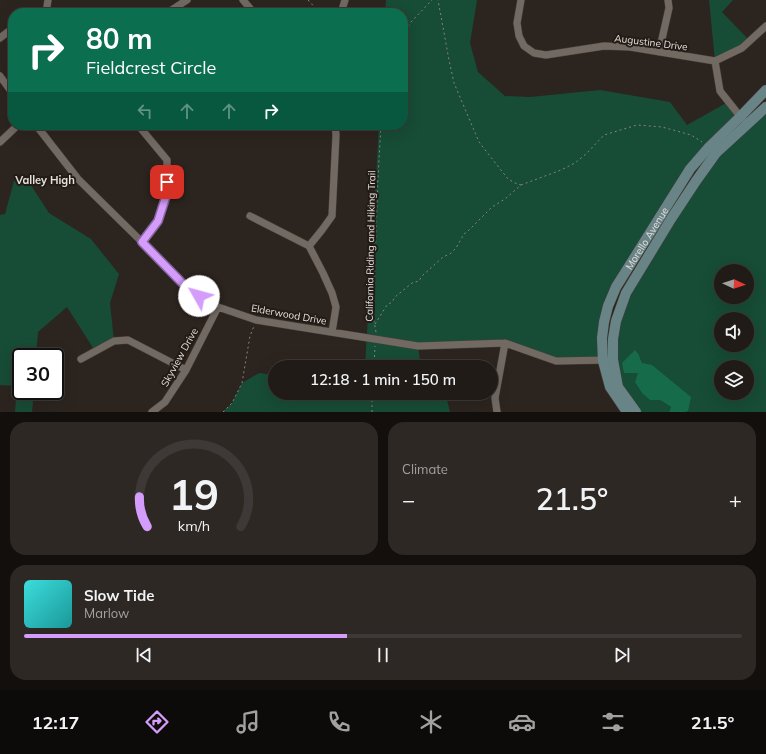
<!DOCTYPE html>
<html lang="en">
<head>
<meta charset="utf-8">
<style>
  :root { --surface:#211b17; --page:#2d2824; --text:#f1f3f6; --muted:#a2a1a1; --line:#3e3936; --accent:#d49cfb }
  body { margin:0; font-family:Mulish,sans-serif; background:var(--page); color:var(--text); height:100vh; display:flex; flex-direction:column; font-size:15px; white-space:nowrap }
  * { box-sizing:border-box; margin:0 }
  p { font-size:13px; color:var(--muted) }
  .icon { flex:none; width:22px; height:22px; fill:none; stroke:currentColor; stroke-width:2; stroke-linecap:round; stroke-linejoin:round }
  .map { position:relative; height:412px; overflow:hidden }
  .panel { display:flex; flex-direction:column; gap:10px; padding:10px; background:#120f0d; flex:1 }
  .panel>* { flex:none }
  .guide { position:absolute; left:8px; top:8px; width:400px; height:122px; border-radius:16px; box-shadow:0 4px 16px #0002,0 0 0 1px var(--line); background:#0b6e4f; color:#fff; overflow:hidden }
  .needle { width:26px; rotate:93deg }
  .buttons { position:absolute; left:714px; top:264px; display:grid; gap:8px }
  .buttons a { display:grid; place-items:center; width:40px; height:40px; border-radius:50%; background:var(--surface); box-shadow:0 4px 16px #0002,0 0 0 1px var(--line); font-size:20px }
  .speed { position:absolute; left:12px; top:348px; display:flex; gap:8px; font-size:20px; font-weight:700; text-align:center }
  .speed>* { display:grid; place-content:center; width:52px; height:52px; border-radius:50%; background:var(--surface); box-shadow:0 4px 16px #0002,0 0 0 1px var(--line); line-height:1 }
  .speed .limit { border:2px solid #111; border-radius:6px; background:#fff; color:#111 }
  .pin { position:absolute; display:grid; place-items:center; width:34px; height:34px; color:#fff; margin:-17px; border-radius:8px; box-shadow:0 2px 6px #0006 }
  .me { position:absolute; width:44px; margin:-22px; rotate:308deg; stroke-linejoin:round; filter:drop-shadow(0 0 3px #0008) }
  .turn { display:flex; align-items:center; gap:14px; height:84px; padding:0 12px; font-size:18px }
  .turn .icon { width:52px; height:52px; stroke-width:2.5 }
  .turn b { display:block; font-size:28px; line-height:34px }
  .lanes { display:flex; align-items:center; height:38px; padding:0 12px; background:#0003; justify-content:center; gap:20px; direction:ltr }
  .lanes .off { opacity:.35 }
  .big { font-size:30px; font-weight:600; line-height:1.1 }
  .panel .tile { flex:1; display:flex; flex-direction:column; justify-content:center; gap:6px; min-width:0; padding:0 14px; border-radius:16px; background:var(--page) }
  .panel .dial { align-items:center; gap:0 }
  .dial svg { height:104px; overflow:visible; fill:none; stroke:var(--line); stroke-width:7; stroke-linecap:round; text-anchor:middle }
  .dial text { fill:var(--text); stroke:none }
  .song { display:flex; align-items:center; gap:12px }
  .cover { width:48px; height:48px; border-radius:6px; background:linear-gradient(135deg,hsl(180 70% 55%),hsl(180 70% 35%)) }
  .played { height:4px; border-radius:2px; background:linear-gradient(90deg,var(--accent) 45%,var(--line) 45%) }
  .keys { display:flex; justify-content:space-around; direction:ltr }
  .heat { display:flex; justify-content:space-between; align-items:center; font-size:22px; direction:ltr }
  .panel .tiles { flex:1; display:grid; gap:10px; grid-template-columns:1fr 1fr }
  .tile:last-child { grid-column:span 2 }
  .trip { position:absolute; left:268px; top:360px; width:230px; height:40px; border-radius:20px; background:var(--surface); box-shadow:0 4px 16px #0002,0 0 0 1px var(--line); font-weight:600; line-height:40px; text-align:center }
  .dock { display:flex; height:64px; justify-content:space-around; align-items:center; background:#0d0b09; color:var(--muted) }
  .dock .icon { width:28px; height:28px }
  .dock .current { color:var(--accent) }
  .dock b { font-size:18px; color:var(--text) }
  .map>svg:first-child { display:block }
  .green { fill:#174c36; fill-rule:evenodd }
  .forest { fill:#156b4a }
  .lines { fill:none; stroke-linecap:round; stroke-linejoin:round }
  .street-casing { stroke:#46403c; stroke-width:8 }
  .secondary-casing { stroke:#46403c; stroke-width:11 }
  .path { stroke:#89827e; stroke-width:1; stroke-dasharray:2 3; stroke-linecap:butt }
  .street { stroke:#726962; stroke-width:7 }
  .secondary { stroke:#698486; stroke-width:10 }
  .route-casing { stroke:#8a65a3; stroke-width:10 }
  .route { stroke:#d49cfb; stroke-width:7 }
  .labels { text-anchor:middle; stroke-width:4; stroke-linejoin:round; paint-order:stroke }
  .street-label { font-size:10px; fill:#e6e0dd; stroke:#221b16 }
  .neighbourhood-label { font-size:11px; font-weight:bold; fill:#e6e0dd; stroke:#221b16 }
</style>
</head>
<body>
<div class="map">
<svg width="766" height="412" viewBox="0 0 766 412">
  <rect width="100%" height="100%" fill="#2c241f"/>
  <!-- green -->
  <path class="green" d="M386,0H477L470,43L478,72L505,96L530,97L600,90L670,102L687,125L728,102L739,118L709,147L608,306L603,361H556L505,343L418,346L421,367H365L379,125H403V13H385Z
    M709,0H733L722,12L750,41L715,61Z
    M766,107V412H686L688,411L642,363L639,355V373L650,400H660L671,407L669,412H636L618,387L613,360L626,293L696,181ZM721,271H747V297H721ZM721,319H747V345H721ZM721,367H747V393H721Z
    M14,181L29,182L49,213L91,239L119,274L110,303L114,341L95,351L67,307L38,332L36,357H21V391H34L32,412H15L17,386L0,385V215L5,214Z
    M259,373L275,375V393H439L447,400L450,412H223L232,403L242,383Z"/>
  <!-- forest -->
  <path class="forest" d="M635,350L639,355L642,363L652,365L691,397L688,411L686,412H669L671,407L660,400H650L642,393L635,382L638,373H624L622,363Z"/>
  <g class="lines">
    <defs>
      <path id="street" d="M243,0L254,13
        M521,0L517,23L519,36L524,46L534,53L546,55L604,46L630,47L715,61L742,48L766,26
        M46,13L48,0
        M167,13L187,0
        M341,13L345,0
        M0,38L13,28
        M659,52L669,8L668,0
        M715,61L720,91L743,120
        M0,76L13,94
        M36,125L78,179L142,242L189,290L218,307L256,320L418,346L505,343L556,361L608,360
        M138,125L167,160V193L158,221L142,242
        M0,142L18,125
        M250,216L309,246L323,273L332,293L336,307L332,332
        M309,246L322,230L332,216L336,135L335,125
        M81,359L114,341L128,340L186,370
        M152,412L165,402L186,370L218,307
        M497,412L495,398L505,343"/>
      <g id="secondary">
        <path id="s1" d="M627,412L610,387L603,361L602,338L604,322L608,306L616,287L690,169L709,147L740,117L766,90"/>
        <path d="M636,412L618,387L613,360V339L616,321L626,293L671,219L696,181L716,153L766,107"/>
      </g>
    </defs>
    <!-- street casing -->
    <use href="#street" class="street-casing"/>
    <!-- secondary casing -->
    <use href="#secondary" class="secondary-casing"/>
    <!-- path -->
    <path class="path" d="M308,0L320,13
      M403,35L411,22L432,0
      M521,185L561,170L575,163L586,154L604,135L637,125L662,127L691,135L702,142
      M375,324L387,305L392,302L395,297L412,283L419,281L422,276L443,257L450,254L456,248L464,234L468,231L492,207L505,199L521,185L515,183L508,179L479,142L454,83L449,60L438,0
      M376,332L373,316L378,178L381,125
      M374,367L375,346
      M223,412L232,403L242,383L250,336L254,326
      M372,412V393"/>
    <!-- street -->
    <use href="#street" class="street"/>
    <!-- secondary -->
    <use href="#secondary" class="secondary"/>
  </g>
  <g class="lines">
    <defs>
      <path id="route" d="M167,182V193L158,221L142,242L189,290L199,296"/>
    </defs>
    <!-- route casing -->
    <use href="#route" class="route-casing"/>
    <!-- route -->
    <use href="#route" class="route"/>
  </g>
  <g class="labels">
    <!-- street labels -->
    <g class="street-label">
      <text transform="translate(651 42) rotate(7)" y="4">Augustine Drive</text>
      <text dy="4" stroke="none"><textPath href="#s1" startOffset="191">Morello Avenue</textPath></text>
      <text transform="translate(370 246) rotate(-89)" y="4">California Riding and Hiking Trail</text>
      <text transform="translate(289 314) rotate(10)" y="4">Elderwood Drive</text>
      <text transform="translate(179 357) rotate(-61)" y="4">Skyview Drive</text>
    </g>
    <!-- neighbourhood labels -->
    <g class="neighbourhood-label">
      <text x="45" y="184">Valley High</text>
    </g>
  </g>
</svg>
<div class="buttons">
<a><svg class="needle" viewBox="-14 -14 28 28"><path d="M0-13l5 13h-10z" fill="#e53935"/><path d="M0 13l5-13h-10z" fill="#a2a1a1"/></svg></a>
<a><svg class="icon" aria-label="sound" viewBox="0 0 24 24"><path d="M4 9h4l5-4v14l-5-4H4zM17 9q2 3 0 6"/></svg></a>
<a><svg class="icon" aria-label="layers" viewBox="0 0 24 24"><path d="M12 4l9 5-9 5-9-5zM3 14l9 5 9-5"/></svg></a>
</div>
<div class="speed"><div class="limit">30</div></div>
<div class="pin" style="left:167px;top:182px;background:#d93025"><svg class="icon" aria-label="arrive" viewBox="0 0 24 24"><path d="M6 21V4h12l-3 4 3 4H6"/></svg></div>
<svg class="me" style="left:199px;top:296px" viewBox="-20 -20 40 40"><circle r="19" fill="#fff"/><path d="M0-13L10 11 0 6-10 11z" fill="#d49cfb"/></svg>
<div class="trip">12:18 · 1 min · 150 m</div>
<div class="guide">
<div class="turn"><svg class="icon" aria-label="right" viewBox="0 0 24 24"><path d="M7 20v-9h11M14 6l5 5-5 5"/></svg><div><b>80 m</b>Fieldcrest Circle</div></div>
<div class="lanes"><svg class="icon off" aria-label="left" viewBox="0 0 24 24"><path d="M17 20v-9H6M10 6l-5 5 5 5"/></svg><svg class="icon off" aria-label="ahead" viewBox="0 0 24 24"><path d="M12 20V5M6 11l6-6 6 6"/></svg><svg class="icon off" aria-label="ahead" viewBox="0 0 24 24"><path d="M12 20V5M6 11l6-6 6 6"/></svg><svg class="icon" aria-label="right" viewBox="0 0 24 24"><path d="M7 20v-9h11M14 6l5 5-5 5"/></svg></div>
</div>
</div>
<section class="panel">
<div class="tiles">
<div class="tile dial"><svg viewBox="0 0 100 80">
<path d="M14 69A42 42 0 1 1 86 69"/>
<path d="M14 69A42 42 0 0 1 8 46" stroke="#d49cfb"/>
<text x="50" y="56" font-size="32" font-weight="700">19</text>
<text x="50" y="72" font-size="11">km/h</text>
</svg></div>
<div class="tile"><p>Climate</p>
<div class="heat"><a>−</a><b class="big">21.5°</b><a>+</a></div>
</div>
<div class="tile">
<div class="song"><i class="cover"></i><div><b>Slow Tide</b><p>Marlow</p></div></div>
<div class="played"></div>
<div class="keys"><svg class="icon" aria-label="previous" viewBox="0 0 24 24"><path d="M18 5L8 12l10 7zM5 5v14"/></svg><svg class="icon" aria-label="pause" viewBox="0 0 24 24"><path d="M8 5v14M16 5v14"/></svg><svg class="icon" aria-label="next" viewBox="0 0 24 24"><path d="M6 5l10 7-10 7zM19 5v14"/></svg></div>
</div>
</div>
</section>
<nav class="dock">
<b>12:17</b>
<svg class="icon current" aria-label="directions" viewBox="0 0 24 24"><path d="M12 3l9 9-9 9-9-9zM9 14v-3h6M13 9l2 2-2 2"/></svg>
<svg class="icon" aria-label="music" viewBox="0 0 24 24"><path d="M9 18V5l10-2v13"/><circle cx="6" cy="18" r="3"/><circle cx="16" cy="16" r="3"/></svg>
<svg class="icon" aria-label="phone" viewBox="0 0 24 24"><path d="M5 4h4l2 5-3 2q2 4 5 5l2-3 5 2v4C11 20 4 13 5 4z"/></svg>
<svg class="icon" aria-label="climate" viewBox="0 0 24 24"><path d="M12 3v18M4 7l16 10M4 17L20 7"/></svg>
<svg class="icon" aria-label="car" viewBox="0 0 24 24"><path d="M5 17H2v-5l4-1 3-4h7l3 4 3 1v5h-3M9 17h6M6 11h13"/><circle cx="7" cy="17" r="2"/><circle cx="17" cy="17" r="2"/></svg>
<svg class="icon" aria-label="filters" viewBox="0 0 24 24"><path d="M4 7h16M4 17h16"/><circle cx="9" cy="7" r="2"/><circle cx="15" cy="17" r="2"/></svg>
<b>21.5°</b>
</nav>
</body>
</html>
